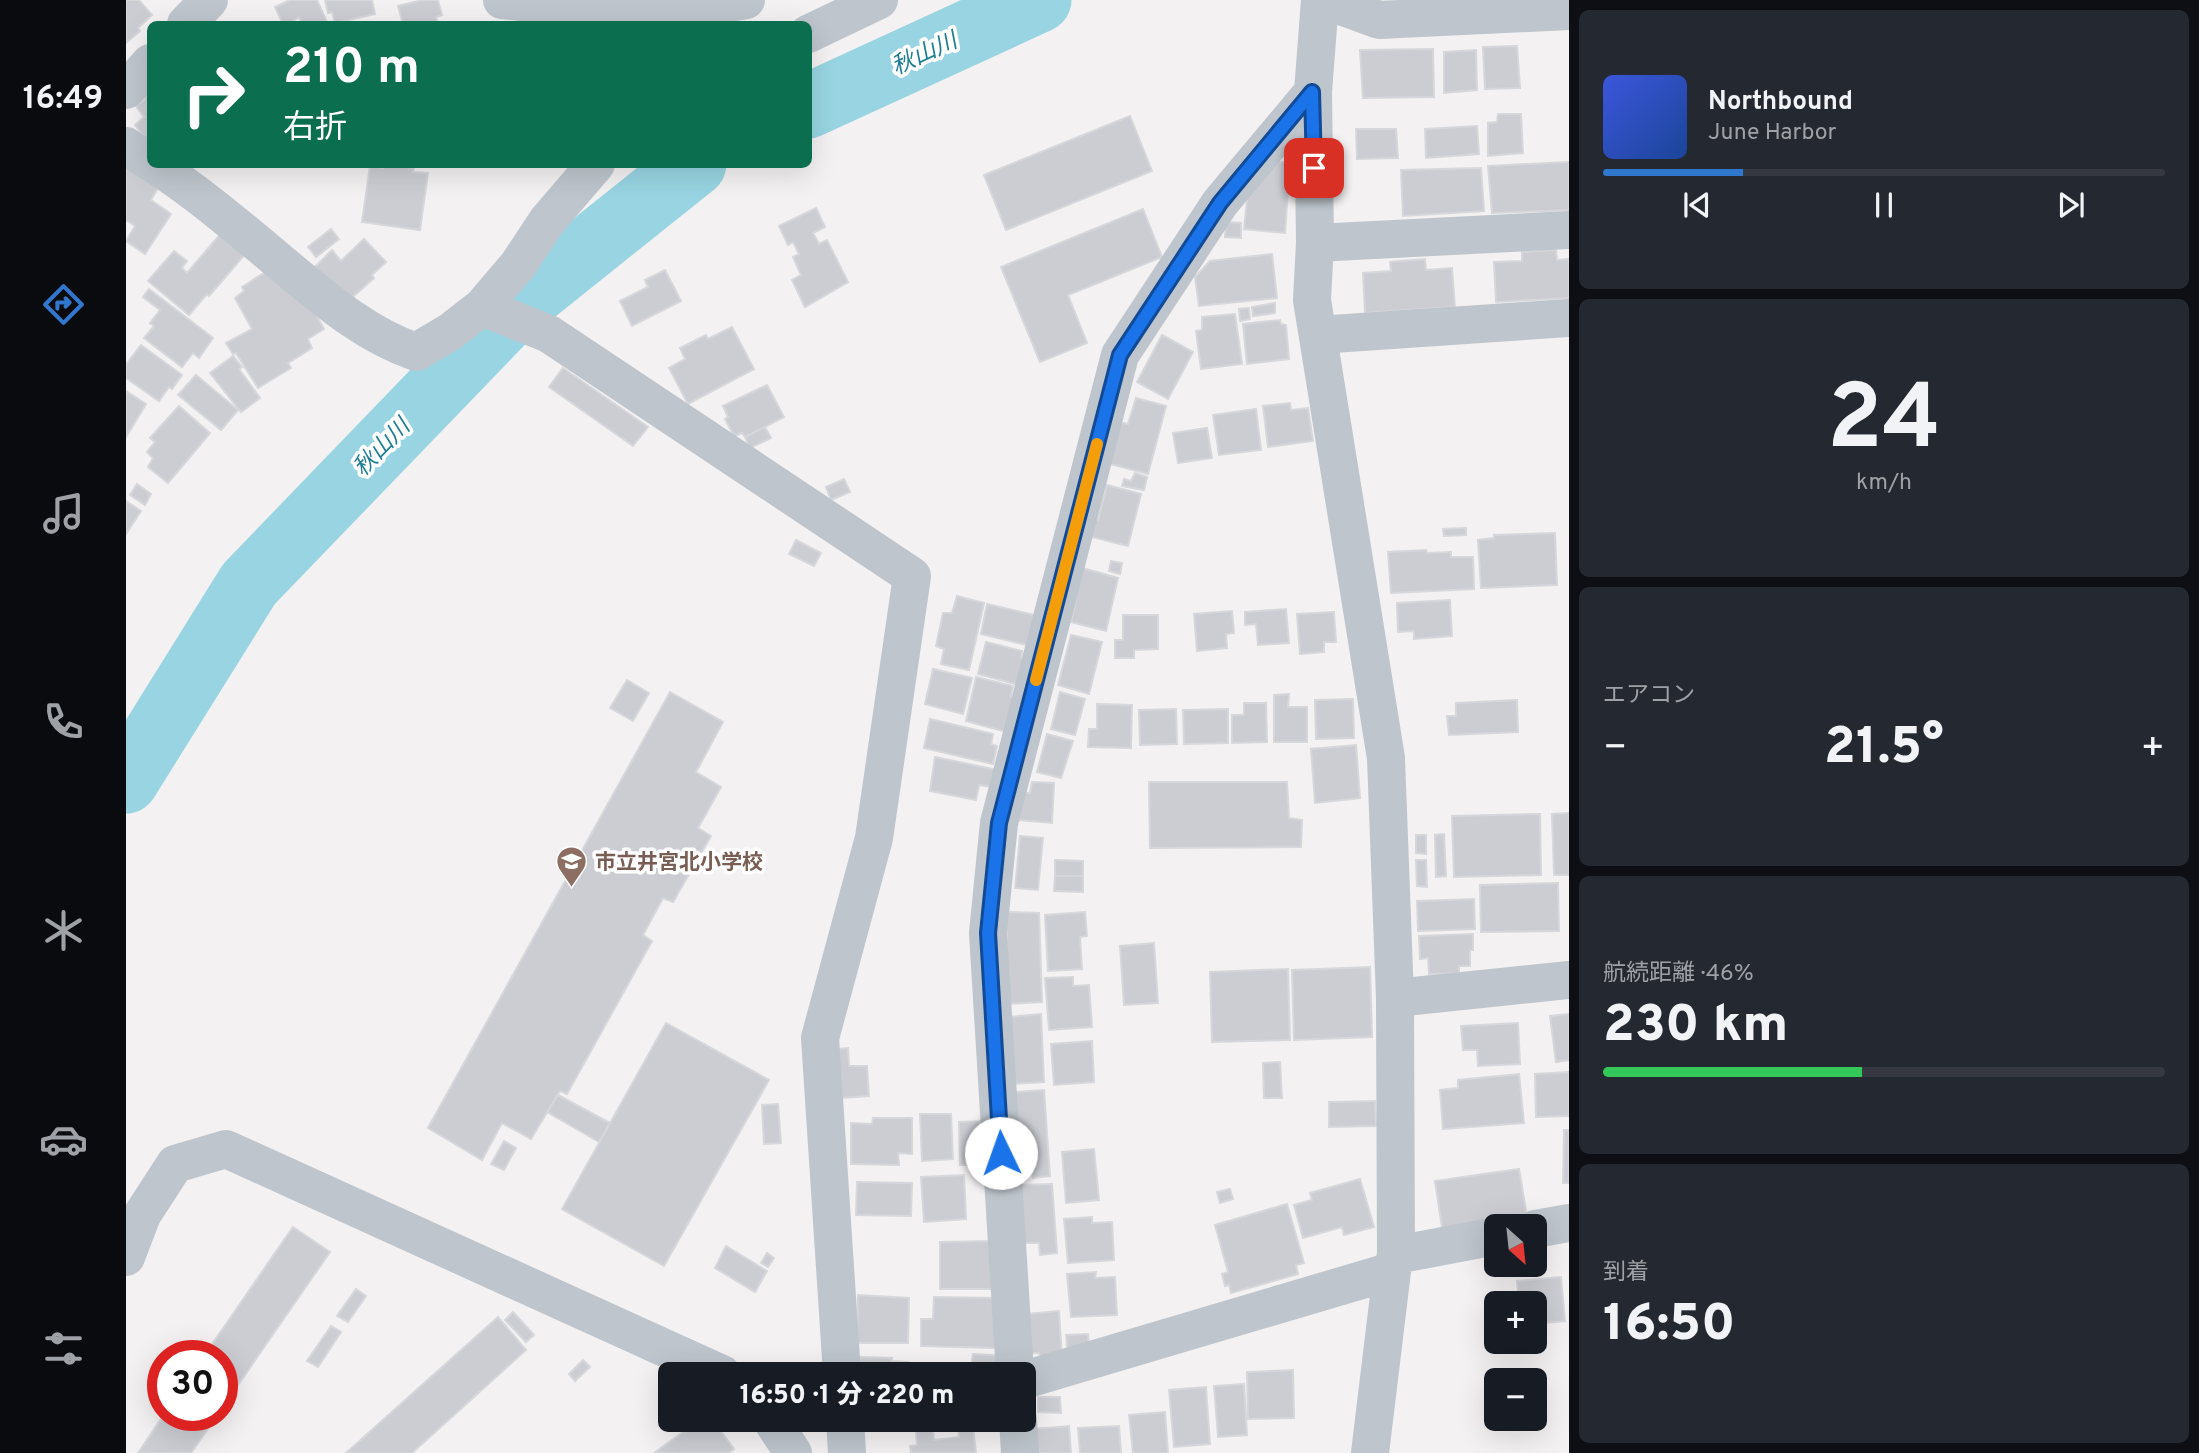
<!DOCTYPE html>
<html lang="ja">
<head>
<meta charset="utf-8">
<style>
  :root { --surface:#171b24; --page:#242831; --text:#f1f3f6; --muted:#9ea1a6; --line:#363941; --accent:#3077ce }
  body { margin:0; font-family:Overpass,"Noto Sans JP",sans-serif; background:var(--page); color:var(--text); height:100vh; display:flex; flex-direction:column; font-size:26px; white-space:nowrap }
  * { box-sizing:border-box; margin:0 }
  p { font-size:23px; color:var(--muted) }
  .icon { flex:none; width:38px; height:38px; fill:none; stroke:currentColor; stroke-width:2; stroke-linecap:round; stroke-linejoin:round }
  .map { position:relative; flex:1; overflow:hidden }
  .drawer { display:flex; flex-direction:column; gap:10px; padding:10px; background:#0d0f14; width:630px }
  .drawer>* { flex:none }
  .hud { position:absolute; left:21px; top:21px; width:665px; height:147px; border-radius:10px; box-shadow:0 7px 28px #0002; background:#0b6e4f; color:#fff; overflow:hidden }
  .needle { width:46px; rotate:153deg }
  .buttons { position:absolute; left:1358px; top:1214px; display:grid; gap:14px }
  .buttons a { display:grid; place-items:center; width:63px; height:63px; border-radius:10px; background:var(--surface); box-shadow:0 7px 28px #0002; font-size:35px }
  .speed { position:absolute; left:21px; top:1340px; display:flex; gap:14px; font-size:35px; font-weight:700; text-align:center }
  .speed>* { display:grid; place-content:center; width:91px; height:91px; border-radius:50%; background:var(--surface); box-shadow:0 7px 28px #0002; line-height:1 }
  .speed .limit { border:10px solid #d22; background:#fff; color:#111 }
  .pin { position:absolute; display:grid; place-items:center; width:60px; height:60px; color:#fff; margin:-30px; border-radius:14px; box-shadow:0 4px 10px #0006 }
  .me { position:absolute; width:77px; margin:-38px; rotate:357deg; stroke-linejoin:round; filter:drop-shadow(0 0 5px #0008) }
  .turn { display:flex; align-items:center; gap:24px; height:147px; padding:0 21px; font-size:32px }
  .turn .icon { width:91px; height:91px; stroke-width:2.5 }
  .turn b { display:block; font-size:49px; line-height:60px }
  .big { font-size:52px; font-weight:800; line-height:1.1 }
  .drawer .tile { flex:1; display:flex; flex-direction:column; justify-content:center; gap:10px; min-width:0; padding:0 24px; border-radius:10px; background:var(--page) }
  .drawer .dial { align-items:center; gap:0 }
  .dial b { font-size:91px; line-height:1 }
  .song { display:flex; align-items:center; gap:21px }
  .cover { width:84px; height:84px; border-radius:10px; background:linear-gradient(135deg,hsl(230 70% 55%),hsl(220 70% 35%)) }
  .played { height:7px; border-radius:4px; background:linear-gradient(90deg,var(--accent) 25%,var(--line) 25%) }
  .keys { display:flex; justify-content:space-around; direction:ltr }
  .heat { display:flex; justify-content:space-between; align-items:center; font-size:38px; direction:ltr }
  .charge { height:10px; border-radius:5px; background:linear-gradient(90deg,#34c759 46%,var(--line) 0) }
  .trip { position:absolute; left:532px; top:1362px; width:378px; height:70px; border-radius:10px; background:var(--surface); box-shadow:0 7px 28px #0002; font-weight:800; line-height:70px; text-align:center }
  main { display:flex; flex:1; min-height:0 }
  .tabs { display:flex; flex-direction:column; width:126px; justify-content:space-around; align-items:center; background:#090b0e; color:var(--muted) }
  .tabs .icon { width:49px; height:49px }
  .tabs .active { color:var(--accent) }
  .tabs b { font-size:32px; color:var(--text) }
  .map>svg:first-child { display:block }
  .lines { fill:none; stroke-linecap:round; stroke-linejoin:round }
  .river { stroke:#98d4e2; stroke-width:65 }
  .building { fill:#cbcdd3; stroke:#d6d7db; stroke-width:2 }
  .minor { stroke:#bec5cc; stroke-width:38 }
  .route-casing { stroke:#114b97; stroke-width:18 }
  .route { stroke:#1a73e8; stroke-width:12 }
  .slow { stroke:#f59e0b; stroke-width:12 }
  .labels { text-anchor:middle; stroke-width:7; stroke-linejoin:round; paint-order:stroke }
  .education-label { font-size:21px; font-weight:bold; fill:#785e54; stroke:#fff; text-anchor:start }
  .water-label { font-size:23px; font-style:italic; fill:#1d7d95; stroke:#fff }
</style>
</head>
<body>
<main>
<nav class="tabs">
<b>16:49</b>
<svg class="icon active" aria-label="directions" viewBox="0 0 24 24"><path d="M12 3l9 9-9 9-9-9zM9 14v-3h6M13 9l2 2-2 2"/></svg>
<svg class="icon" aria-label="music" viewBox="0 0 24 24"><path d="M9 18V5l10-2v13"/><circle cx="6" cy="18" r="3"/><circle cx="16" cy="16" r="3"/></svg>
<svg class="icon" aria-label="phone" viewBox="0 0 24 24"><path d="M5 4h4l2 5-3 2q2 4 5 5l2-3 5 2v4C11 20 4 13 5 4z"/></svg>
<svg class="icon" aria-label="climate" viewBox="0 0 24 24"><path d="M12 3v18M4 7l16 10M4 17L20 7"/></svg>
<svg class="icon" aria-label="car" viewBox="0 0 24 24"><path d="M5 17H2v-5l4-1 3-4h7l3 4 3 1v5h-3M9 17h6M6 11h13"/><circle cx="7" cy="17" r="2"/><circle cx="17" cy="17" r="2"/></svg>
<svg class="icon" aria-label="filters" viewBox="0 0 24 24"><path d="M4 7h16M4 17h16"/><circle cx="9" cy="7" r="2"/><circle cx="15" cy="17" r="2"/></svg>
</nav>
<div class="map">
<svg width="1443" height="1453" viewBox="0 0 1443 1453">
  <rect width="100%" height="100%" fill="#f3f1f1"/>
  <g class="lines">
    <!-- river -->
    <path class="river" d="M682,106L913,0
      M0,781L123,584L393,304L568,164"/>
  </g>
  <!-- building -->
  <path class="building" d="M0,0H13L26,15L12,28L14,31L0,43Z
    M164,0H191L202,24H176L173,17L167,21L168,24H157L149,7Z
    M199,0H246L249,14L209,23L206,12L202,13Z
    M296,0H312L316,15L310,17L312,24H277L272,6Z
    M1391,46L1394,88L1359,89L1357,47Z
    M1307,49L1308,97L1237,98L1234,50Z
    M1350,50L1351,90L1318,93V52Z
    M24,89V138L22,141L9,125L18,117L10,106L19,99L16,95Z
    M1372,114H1395L1397,153L1362,156V123L1371,122Z
    M1004,116L1026,171L880,230L858,175Z
    M1351,126L1353,154L1300,158L1299,129Z
    M1230,129H1270L1272,158L1231,159Z
    M1149,161L1164,163L1159,233L1118,229L1121,200Z
    M1443,162V210L1366,213L1362,166Z
    M257,164L288,168L287,172L302,173L294,230L236,222L244,166L257,168Z
    M0,167L32,188L25,200L45,214L19,254L0,241L9,226L0,220Z
    M1355,168L1358,211L1277,216L1275,170Z
    M690,208L699,227L687,233L693,244L701,240L722,282L679,307L666,280L675,275L667,257L673,254L667,242L662,245L653,226Z
    M1017,209L1036,257L942,295L961,343L914,362L875,267Z
    M1100,222L1115,223V238L1099,237Z
    M205,229L213,239L190,257L182,247Z
    M97,231L122,251L83,296L81,294L63,315L22,281L48,251L61,261L56,268L61,273Z
    M238,239L260,262L246,275L248,278L221,302L189,267L206,250L215,261Z
    M1430,250L1431,260L1443,259V298L1370,302L1368,262L1396,261V252Z
    M1146,254L1151,298L1073,306L1069,277L1084,261Z
    M1299,259L1300,270L1326,268L1329,307L1239,313L1237,273L1265,271L1264,262Z
    M144,269L185,306L198,329L182,339L186,348L162,363L165,368L132,388L110,353L107,354L100,343L126,329L109,298L118,291L116,287Z
    M539,270L555,301L506,326L494,301L522,287L519,280Z
    M23,289L87,338L73,358L67,353L56,367L18,338L28,326L24,323L34,310L17,297Z
    M1149,303V313L1127,316L1126,307Z
    M1123,308L1124,319L1114,321L1113,309Z
    M1109,314L1116,364L1075,369L1070,331L1076,330V317Z
    M1154,320L1155,324L1160,325L1163,359L1121,364L1117,324Z
    M606,327L628,369L562,404L543,368L559,359L554,348L580,335L582,339Z
    M1036,335L1067,352L1042,399L1011,382Z
    M15,345L56,375L46,389L43,387L33,401L0,378V365Z
    M107,356L116,367L113,369L134,398L115,412L84,373Z
    M437,368L522,427L507,446L423,387Z
    M70,375L112,410L95,430L52,395Z
    M641,385L658,417L619,437L616,433L608,436L599,419L602,417L597,406Z
    M0,391L20,404L0,437Z
    M1010,398L1040,406L1022,474L981,463L992,422L1002,424Z
    M1164,403L1165,410L1182,408L1187,441L1142,447L1137,406Z
    M53,406L84,433L42,483L22,467L27,458L21,452L29,442L24,438Z
    M1130,409L1135,450L1093,455L1087,415Z
    M639,427L645,438L624,448L619,437Z
    M1081,428L1086,458L1052,463L1047,433Z
    M1009,473L1021,477L1018,490L996,486L998,479L1005,481Z
    M718,479L724,492L705,500L700,487Z
    M11,484L25,494L19,505L4,495Z
    M981,485L1015,494L1002,546L962,536L965,520H972Z
    M0,501L15,511L0,534Z
    M1340,528V535L1318,536L1317,529Z
    M1429,533L1431,585L1355,588L1352,540L1368,538V535Z
    M670,540L695,553L688,566L663,554Z
    M1300,550L1301,553L1325,552V557H1347L1348,589L1265,593L1262,552Z
    M985,561L996,563L994,574L983,571Z
    M953,567L992,578L980,631L945,622L950,600Z
    M831,596L858,603L843,670L815,664L818,649L810,646L817,613H826Z
    M1324,600L1326,636L1288,639V631L1272,632L1271,603Z
    M861,604L908,615L901,645L855,634Z
    M1160,609L1163,643L1132,645L1130,624L1119,625V612Z
    M1106,611L1108,633L1100,634L1101,648L1071,651L1068,614Z
    M1208,612L1210,642H1198V652L1174,654L1171,614Z
    M997,615H1032V649L1008,650V658H989V640H997Z
    M945,635L976,642L963,694L932,685Z
    M860,642L896,651L895,658L900,660L893,685L852,674Z
    M807,669L846,678L837,714L799,704Z
    M850,677L887,686L885,697L890,698L881,732L840,721Z
    M501,680L523,693L507,721L484,708Z
    M544,692L597,722L570,772L595,787L572,828L585,836L547,902L537,898L517,935L526,941L441,1094L434,1091L405,1139L376,1123L356,1160L302,1128Z
    M934,692L959,699L949,735L925,729Z
    M1163,694L1162,707H1181V742H1148V695Z
    M1227,699L1228,738L1190,739L1189,700Z
    M1391,700L1392,732L1323,735L1321,716H1330V703Z
    M1118,703H1140L1141,742L1106,743V715H1118Z
    M971,704L1006,705L1005,748L962,747L963,729H971Z
    M1050,709L1051,744L1014,745L1013,710Z
    M1102,709V743L1058,744L1057,710Z
    M804,719L867,734L865,744L871,746L867,764L798,748Z
    M921,734L947,741L935,778L911,772Z
    M1230,745L1234,798L1189,803L1185,749Z
    M809,757L871,770L866,787L853,785L850,800L804,791Z
    M906,782L928,783L926,823L893,820L894,793H904Z
    M1023,782H1161L1163,818L1176,820L1175,847L1024,848Z
    M1443,813V875H1428L1426,814Z
    M1414,814L1415,875L1328,877L1326,816Z
    M1318,834L1320,876L1310,877L1309,835Z
    M1290,835H1300V854L1290,853Z
    M894,836L917,838L912,890L889,888Z
    M929,860L957,861V876H929Z
    M1290,860H1300L1301,887L1291,886Z
    M929,876H957V892L928,891Z
    M1432,883L1433,931L1355,932L1354,885Z
    M1348,899L1349,929L1292,931L1291,901Z
    M881,912L913,913L916,1002L881,1004Z
    M959,912L961,936L954,937L956,969L922,971L919,915Z
    M1347,934V950H1344V966H1333V973L1303,974L1302,958L1294,959L1293,936Z
    M1028,943L1032,1003L998,1005L994,946Z
    M1244,967L1246,1037L1168,1040L1166,970Z
    M1162,969L1164,1040L1086,1042L1084,972Z
    M947,977V986L963,985L966,1027L923,1030L919,978Z
    M915,1014L918,1082L888,1084L883,1017Z
    M1443,1014V1060L1430,1062L1424,1016Z
    M540,1023L643,1080L538,1266L436,1209Z
    M1392,1023L1394,1064L1352,1066L1351,1050H1337L1335,1026Z
    M966,1041L968,1082L928,1085L925,1044Z
    M722,1048L723,1066H741L743,1096L716,1098L712,1049Z
    M1154,1062L1156,1098H1138L1137,1063Z
    M1443,1072V1116L1410,1117L1409,1074Z
    M1393,1074L1398,1123L1317,1129L1314,1090L1332,1088V1080Z
    M918,1090L924,1176L907,1178L905,1168H890L889,1092Z
    M432,1095L484,1123L473,1142L421,1112Z
    M1249,1101L1250,1126L1203,1127V1102Z
    M652,1104L655,1143L638,1144L636,1105Z
    M794,1114H825L827,1159L796,1161Z
    M747,1118H786V1154L772,1153L773,1165L725,1164V1123L746,1124Z
    M858,1121L859,1165H834L833,1122Z
    M1438,1130H1443V1183H1437Z
    M378,1141L390,1148L378,1170L365,1164Z
    M968,1149L973,1200L940,1203L936,1152Z
    M1393,1169L1402,1222L1317,1234L1309,1181Z
    M838,1175L840,1219L798,1222L795,1177Z
    M1234,1179L1248,1227L1218,1235L1216,1227L1177,1238L1168,1205L1186,1200L1184,1193Z
    M731,1182L786,1183L785,1216L730,1215Z
    M926,1184L931,1253L914,1255L913,1243H896L893,1185Z
    M1104,1189L1107,1199L1094,1203L1091,1192Z
    M1161,1204L1178,1263L1170,1265L1172,1274L1105,1293L1103,1285L1099,1286L1096,1274L1102,1272L1089,1225Z
    M966,1217V1223L986,1222L988,1260L942,1263L938,1219Z
    M167,1227L204,1252L96,1408V1356H78Z
    M866,1241V1289H814V1242Z
    M600,1246L641,1271L629,1292L589,1268Z
    M641,1253L648,1258L642,1267L635,1263Z
    M970,1272L969,1278L989,1277L991,1315L945,1317L941,1274Z
    M1435,1277L1439,1321L1409,1324V1304H1393L1391,1281Z
    M230,1289L240,1296L222,1322L211,1316Z
    M732,1295L783,1298L782,1343H731Z
    M808,1297L871,1298L869,1348L795,1346V1319H807Z
    M933,1311L936,1359L916,1360L913,1353H904L901,1314Z
    M387,1312L408,1335L400,1342L379,1320Z
    M372,1317L400,1350L286,1453H220Z
    M205,1326L215,1332L192,1367L181,1361Z
    M962,1334L964,1356L942,1357L940,1335Z
    M847,1354L880,1356L878,1374H804V1364L845,1368Z
    M732,1357L766,1358V1361L782,1362V1374H733Z
    M457,1360L464,1367L449,1381L443,1374Z
    M1167,1370L1168,1418L1122,1419L1121,1372Z
    M1118,1384L1121,1435L1092,1437L1088,1386Z
    M1080,1387L1084,1444L1048,1447L1043,1390Z
    M912,1397H934L935,1413L912,1412Z
    M1039,1412L1042,1453H1007L1003,1415Z
    M37,1416H91L65,1453H12Z
    M575,1419H586L608,1449L602,1453H528Z
    M734,1419H781V1431H734Z
    M846,1419L850,1453H785L784,1446L791,1445L789,1422L806,1420L808,1440L833,1437L831,1420Z
    M943,1426L945,1453H909L908,1429Z
    M993,1426L995,1453H954L952,1428Z"/>
  <g class="lines">
    <!-- minor -->
    <path class="minor" d="M376,0L477,11H561L620,0
      M1194,0L1187,92L1189,243L1186,300L1260,758L1269,998L1270,1255L1266,1271L1244,1453
      M1198,0L1253,20L1443,11
      M60,24L83,0
      M682,34L753,0
      M0,90L24,63
      M0,146L24,162
      M28,164C75,195 117,231 160,267C200,300 240,335 290,352L324,332L356,307L392,265L421,221L470,164
      M1189,243L1443,230
      M356,307L423,334L786,576L748,838L694,1038L716,1374
      M1192,335L1443,318
      M1269,998L1443,980
      M1409,1229L1443,1223
      M1270,1255L1370,1236
      M0,1257L16,1215L49,1164L100,1149L596,1374
      M889,1374L862,933L873,823L994,355L1094,203L1187,92
      M898,1380L1266,1271
      M645,1419L667,1453
      M719,1419L721,1453
      M892,1419L894,1453"/>
  </g>
  <g class="lines">
    <defs>
      <path id="route" d="M875,1153L862,933L873,823L994,355L1094,203L1186,92L1188,168"/>
    </defs>
    <!-- route casing -->
    <use href="#route" class="route-casing"/>
    <!-- route -->
    <use href="#route" class="route"/>
    <!-- slow -->
    <path class="slow" d="M910,680L971,444"/>
  </g>
  <!-- icons -->
  <defs>
    <symbol id="school-pin" viewBox="-11 -11 22 30"><path d="M0 17L-7.5 6A9.5 9.5 0 1 1 7.5 6Z" fill="#8d6e63" stroke="#fff"/><path d="M0-5L7-2L0 1L-7-2ZM-4 1L0 2.5L4 1V4Q0 6-4 4Z" fill="#fff"/></symbol>
  </defs>
  <g fill-rule="evenodd">
    <use href="#school-pin" x="428" y="844" width="35" height="47"/>
  </g>
  <g class="labels">
    <!-- education labels -->
    <g class="education-label">
      <text x="469" y="869">市立井宮北小学校</text>
    </g>
    <!-- water labels -->
    <g class="water-label">
      <text transform="translate(798 53) rotate(-25)" y="8">秋山川</text>
      <text transform="translate(255 447) rotate(-46)" y="8">秋山川</text>
    </g>
  </g>
</svg>
<div class="buttons">
<a><svg class="needle" viewBox="-14 -14 28 28"><path d="M0-13l5 13h-10z" fill="#e53935"/><path d="M0 13l5-13h-10z" fill="#9ea1a6"/></svg></a>
<a>+</a>
<a>−</a>
</div>
<div class="speed"><div class="limit">30</div></div>
<div class="pin" style="left:1188px;top:168px;background:#d93025"><svg class="icon" aria-label="arrive" viewBox="0 0 24 24"><path d="M6 21V4h12l-3 4 3 4H6"/></svg></div>
<svg class="me" style="left:875px;top:1153px" viewBox="-20 -20 40 40"><circle r="19" fill="#fff"/><path d="M0-13L10 11 0 6-10 11z" fill="#1a73e8"/></svg>
<div class="trip">16:50 · 1 分 · 220 m</div>
<div class="hud">
<div class="turn"><svg class="icon" aria-label="right" viewBox="0 0 24 24"><path d="M7 20v-9h11M14 6l5 5-5 5"/></svg><div><b>210 m</b>右折</div></div>
</div>
</div>
<section class="drawer">
<div class="tile">
<div class="song"><i class="cover"></i><div><b>Northbound</b><p>June Harbor</p></div></div>
<div class="played"></div>
<div class="keys"><svg class="icon" aria-label="previous" viewBox="0 0 24 24"><path d="M18 5L8 12l10 7zM5 5v14"/></svg><svg class="icon" aria-label="pause" viewBox="0 0 24 24"><path d="M8 5v14M16 5v14"/></svg><svg class="icon" aria-label="next" viewBox="0 0 24 24"><path d="M6 5l10 7-10 7zM19 5v14"/></svg></div>
</div>
<div class="tile dial"><b>24</b><p>km/h</p></div>
<div class="tile"><p>エアコン</p>
<div class="heat"><a>−</a><b class="big">21.5°</b><a>+</a></div>
</div>
<div class="tile"><p>航続距離 · 46%</p><b class="big">230 km</b><div class="charge"></div></div>
<div class="tile"><p>到着</p><b class="big">16:50</b></div>
</section>
</main>
</body>
</html>
